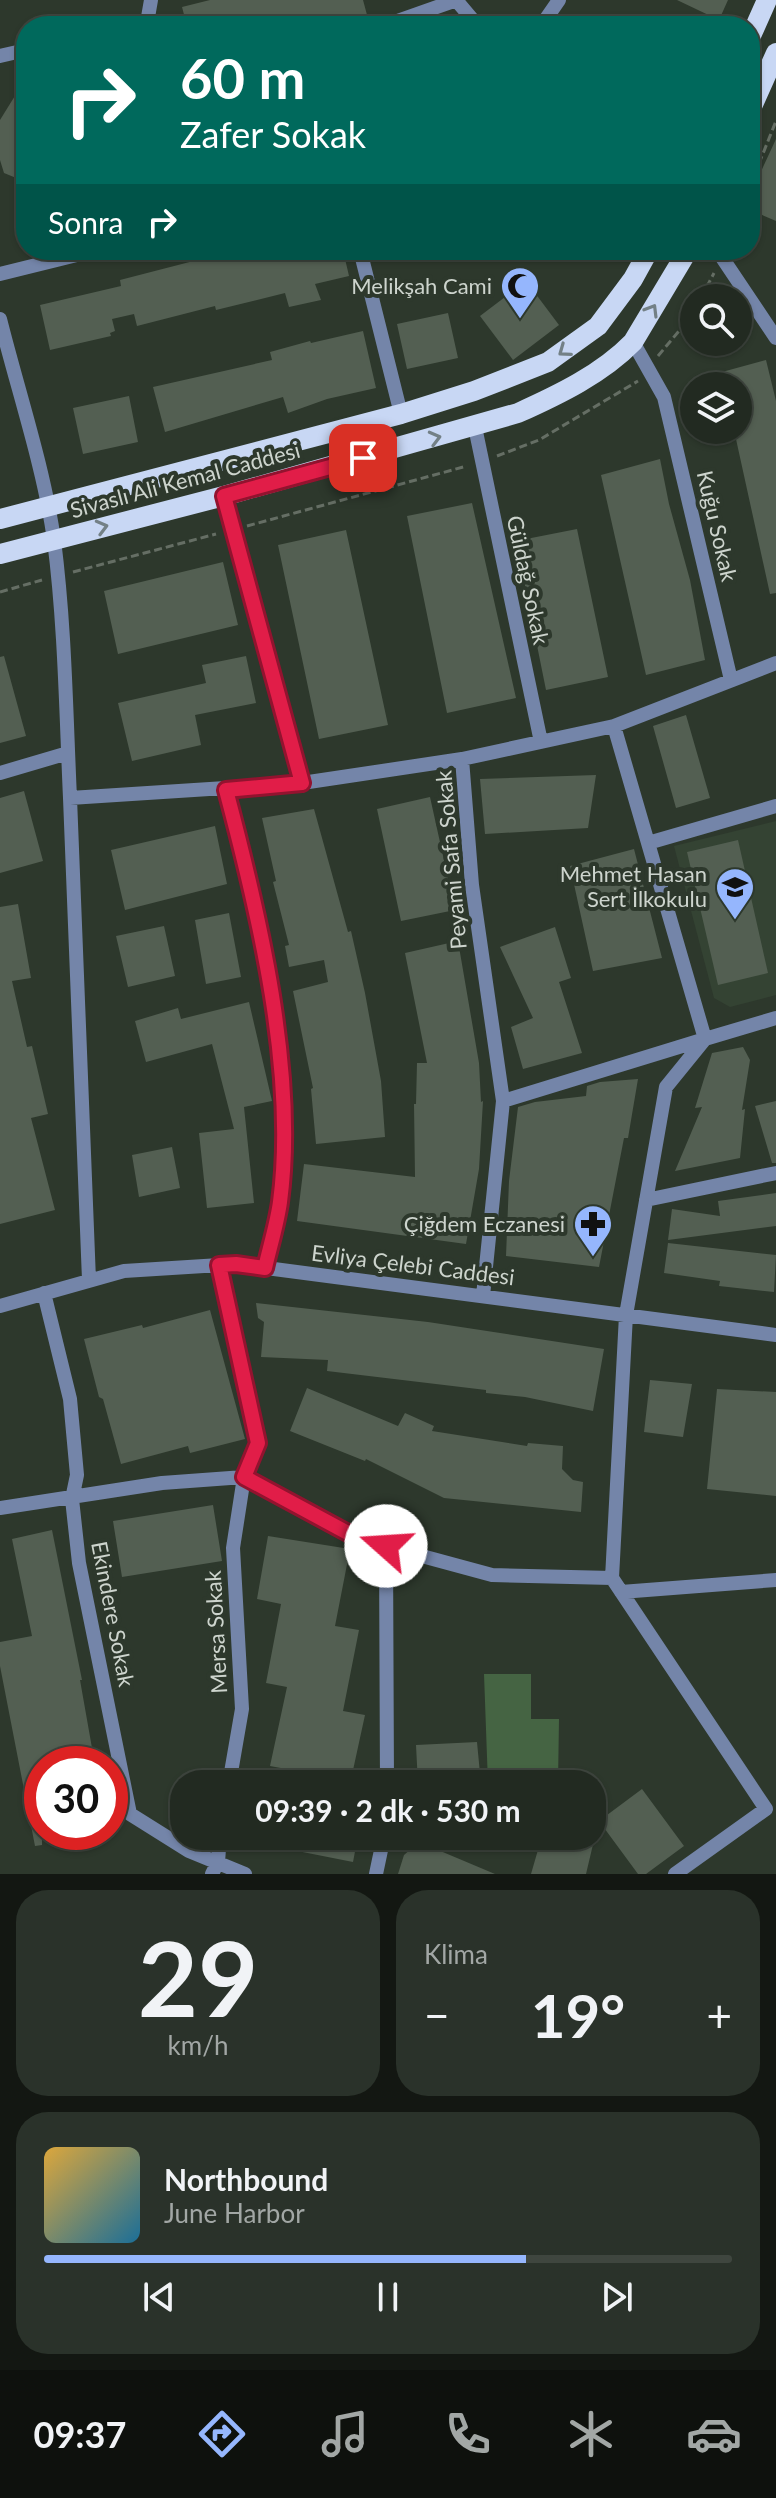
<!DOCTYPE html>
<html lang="tr">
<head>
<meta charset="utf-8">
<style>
  :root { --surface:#222a21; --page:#2a322a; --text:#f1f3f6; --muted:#a2a7a5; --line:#3f463f; --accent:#95b6fd }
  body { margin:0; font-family:Lato,sans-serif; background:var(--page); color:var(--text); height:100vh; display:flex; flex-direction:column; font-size:30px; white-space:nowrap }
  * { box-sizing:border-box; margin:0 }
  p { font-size:26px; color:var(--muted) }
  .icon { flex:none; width:44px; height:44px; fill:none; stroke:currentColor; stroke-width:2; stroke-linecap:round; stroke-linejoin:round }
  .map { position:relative; height:1874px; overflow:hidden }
  .sheet { display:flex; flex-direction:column; gap:16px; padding:16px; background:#131712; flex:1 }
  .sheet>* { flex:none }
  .banner { position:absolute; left:16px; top:16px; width:744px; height:244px; border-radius:32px; box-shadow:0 2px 6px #0004,0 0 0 2px var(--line); background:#00695c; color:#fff; overflow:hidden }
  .buttons { position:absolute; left:680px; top:284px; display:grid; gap:16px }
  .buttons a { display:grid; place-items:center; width:72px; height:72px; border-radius:50%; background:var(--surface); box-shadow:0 2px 6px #0004,0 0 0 2px var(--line); font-size:40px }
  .speed { position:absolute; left:24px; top:1746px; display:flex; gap:16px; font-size:40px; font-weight:700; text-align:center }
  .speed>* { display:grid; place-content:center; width:104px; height:104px; border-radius:50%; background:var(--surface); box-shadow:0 2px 6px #0004,0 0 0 2px var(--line); line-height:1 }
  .speed .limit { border:12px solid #d22; background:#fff; color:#111 }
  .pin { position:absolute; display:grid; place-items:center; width:68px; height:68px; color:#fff; margin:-34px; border-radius:16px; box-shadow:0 4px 12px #0006 }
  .me { position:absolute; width:88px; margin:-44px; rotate:289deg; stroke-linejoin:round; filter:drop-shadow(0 0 6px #0008) }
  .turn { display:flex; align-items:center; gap:28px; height:168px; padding:0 32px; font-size:36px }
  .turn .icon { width:104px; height:104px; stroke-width:2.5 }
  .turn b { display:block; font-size:56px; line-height:68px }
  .then { display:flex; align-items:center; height:76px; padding:0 32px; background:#0003; gap:16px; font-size:30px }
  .big { font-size:60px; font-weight:700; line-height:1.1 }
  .sheet .widget { flex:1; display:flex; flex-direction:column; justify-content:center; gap:12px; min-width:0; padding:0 28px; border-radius:32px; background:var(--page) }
  .sheet .dial { align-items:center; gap:0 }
  .dial b { font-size:104px; line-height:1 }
  .song { display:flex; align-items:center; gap:24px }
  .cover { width:96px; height:96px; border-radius:12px; background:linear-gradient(135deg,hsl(40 70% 55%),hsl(200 70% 35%)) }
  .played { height:8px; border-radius:4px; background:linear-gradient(90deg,var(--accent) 70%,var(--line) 70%) }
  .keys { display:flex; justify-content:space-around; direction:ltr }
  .heat { display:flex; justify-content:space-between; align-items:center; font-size:44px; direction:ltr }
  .sheet .tiles { flex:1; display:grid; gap:16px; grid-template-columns:1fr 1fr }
  .widget:last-child { grid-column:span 2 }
  .trip { position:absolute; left:170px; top:1770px; width:436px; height:80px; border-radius:32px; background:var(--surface); box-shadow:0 2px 6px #0004,0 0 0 2px var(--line); font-weight:700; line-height:80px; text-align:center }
  .menu { display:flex; height:128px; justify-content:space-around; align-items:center; background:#0e110d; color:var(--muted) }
  .menu .icon { width:56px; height:56px }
  .menu .selected { color:var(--accent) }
  .menu b { font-size:36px; color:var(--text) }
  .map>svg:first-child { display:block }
  .built { fill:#344333 }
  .green { fill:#456443 }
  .building { fill:#535f52 }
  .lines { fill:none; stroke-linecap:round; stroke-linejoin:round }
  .path { stroke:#656e64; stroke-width:3; stroke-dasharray:8 4; stroke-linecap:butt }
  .minor { stroke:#7485a9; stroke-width:14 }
  .major { stroke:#c8d7f4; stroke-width:20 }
  .oneway { stroke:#738086 }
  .route-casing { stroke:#92132f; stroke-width:20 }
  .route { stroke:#e11d48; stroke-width:14 }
  .labels { text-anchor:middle; stroke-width:8; stroke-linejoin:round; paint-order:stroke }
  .poi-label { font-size:22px; fill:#cdd4cd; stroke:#2d382c; text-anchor:end }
  .street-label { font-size:22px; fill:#cdd4cd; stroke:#2d382c }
</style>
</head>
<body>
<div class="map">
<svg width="776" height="1874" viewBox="0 0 776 1874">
  <rect width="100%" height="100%" fill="#2d382c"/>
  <!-- built -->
  <path class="built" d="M776,821V995L730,1007L714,998L674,846Z"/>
  <!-- green -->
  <path class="green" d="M484,1674H531V1719H559L558,1784H488Z"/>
  <!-- building -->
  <path class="building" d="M210,0H363L370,26H187L182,7Z
    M677,0H728L719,20Z
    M26,78V182L4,173L0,160V120Z
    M776,139V221L760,214L750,198V188L758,178Z
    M236,250H343L349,276L315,284L321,300L289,307L285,293L216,310L215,306L137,326L134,314L112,319L115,331L110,333L111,336L50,350L40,305L121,286L120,280Z
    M526,281L559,325L513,360L480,316Z
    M448,313L458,358L407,369L397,324Z
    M363,331L376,388L327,399L288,413L283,397L165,432L153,387L272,360L270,352L310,341L311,343Z
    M766,360L776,401V593L770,594L734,430H738V386H725L722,372Z
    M129,396L138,442L83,454L73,408Z
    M660,459L669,504L690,580L705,660L646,675L601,475Z
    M472,503L516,698L447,713L407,516Z
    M577,529L608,677L546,690L516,541Z
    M346,530L388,725L319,739L278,545Z
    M223,562L238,625L118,654L104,591Z
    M4,656L26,736L0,743V657Z
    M246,656L256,703L195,715L201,745L132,761L118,703L206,683L202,665Z
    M686,715L710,798L676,808L653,726Z
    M596,775L588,828L485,834L480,779Z
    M24,791L43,861L0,873V798Z
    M430,797L455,910L401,921L377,809Z
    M314,809L348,932L351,931L365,993L381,1081L385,1137L316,1144L311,1089L313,1088L293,991L328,982L324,960L289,967L285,946L289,945L273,882L276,881L262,818Z
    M215,826L227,884L125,910L111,850Z
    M738,840L768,973L718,985L687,852Z
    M634,849L662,958L593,971L570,866Z
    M18,904L31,978L12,981L27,1047L32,1046L48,1114L31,1118L55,1210L0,1224V907Z
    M229,913L241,977L206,984L195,920Z
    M164,926L175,976L128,987L116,936Z
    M555,927L571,978L559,982L582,1053L523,1069L511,1027L533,1018L500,947Z
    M458,941L479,1063L481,1102L483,1101L479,1169L466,1244L297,1221L304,1164L415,1177L414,1104H416L417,1063H427L405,953Z
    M249,1002L272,1101L244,1107L254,1203L207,1208L199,1133L234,1129L212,1044L146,1062L135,1021L178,1008L181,1019Z
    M743,1047L750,1060L742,1110L745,1109L740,1158L675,1171L702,1107L695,1108L712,1053Z
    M638,1079L628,1138H624L599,1267L506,1256L509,1181L518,1107L535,1102L586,1096L587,1086L600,1082Z
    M776,1101V1163H772L755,1106Z
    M172,1147L180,1188L139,1197L132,1155Z
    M776,1193V1226L668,1240L672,1209L720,1216L718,1201Z
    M668,1243L776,1255L774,1292L719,1286L720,1281L664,1273Z
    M256,1303L428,1322L604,1349L593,1411L525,1397L486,1393V1390L327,1371L328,1360L261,1357L264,1322L258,1318Z
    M210,1310L245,1439L190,1453L188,1446L121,1464L103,1399L99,1397L84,1339L142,1325L143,1328Z
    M650,1380L692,1384L683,1437L644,1432Z
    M307,1388L398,1426L405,1413L434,1426L432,1431L527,1446L528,1443L563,1446L562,1469L573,1480L583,1482L581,1512L444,1498L366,1459L365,1461L290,1431Z
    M717,1389L776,1392V1496L707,1489Z
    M213,1505L222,1561L122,1577L113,1521Z
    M52,1530L82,1680H80L92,1748L42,1759V1845L35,1846L0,1666V1642L32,1636L12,1539Z
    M268,1536L350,1549L335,1626L359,1630L343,1711L365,1715L350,1784H283L286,1769L270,1766L287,1687L266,1683L281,1604L257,1599Z
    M477,1742L481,1784H418L416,1745Z
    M642,1789L684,1846L646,1874H638L599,1821Z
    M257,1836H358L353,1862L257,1843Z
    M542,1836H595L586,1874H531Z
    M419,1842L495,1874H398L404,1855Z"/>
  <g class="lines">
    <!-- path -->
    <path class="path" d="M750,186L776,121
      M701,298L714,273
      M658,356L694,313
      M497,456L539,440L638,381
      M247,526L467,466
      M73,572L216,534
      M0,592L42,580"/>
    <!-- minor -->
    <path class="minor" d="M456,0L478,26
      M147,23L151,0
      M383,26L457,0
      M541,26L559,0
      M0,56L26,50
      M360,250L401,414
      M717,250L776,338
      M0,274L97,250
      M0,319C18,391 44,468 54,540C65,626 66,712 70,798L302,783L462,759
      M633,342L664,397L731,680
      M475,427L541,742
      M224,496L302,783
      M614,726L776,663
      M0,773L68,753
      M226,790C259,914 297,1073 280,1201C277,1224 270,1246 265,1268
      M70,798L89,1280
      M648,843L776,806
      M646,1200L776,1173
      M219,1265L258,1443L244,1477L233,1548L242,1709L229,1784
      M44,1293L70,1399L77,1475L72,1499L79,1563L130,1814L189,1851L245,1874
      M483,1296L503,1101L705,1039L614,726L462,759L472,885L503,1101
      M0,1306L124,1271L236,1264L776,1335
      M0,1508L162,1483L244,1477L359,1539L492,1575L612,1578L766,1809L675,1874
      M386,1546L387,1784
      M612,1578L626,1315L666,1087L705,1039L776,1018
      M621,1592L776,1580
      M212,1874L218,1862L220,1836
      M376,1874L384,1836"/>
    <!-- major -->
    <path class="major" d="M750,38L767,0
      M750,111L776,53
      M0,519L401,414L474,391L548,362L598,326L633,279L649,250
      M0,554L224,496L518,413C558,395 602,374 633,342L688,250"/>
  </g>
  <!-- one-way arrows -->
  <defs><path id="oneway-chevron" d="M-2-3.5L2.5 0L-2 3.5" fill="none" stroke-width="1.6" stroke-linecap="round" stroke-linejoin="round" transform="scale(2)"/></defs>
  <g class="oneway">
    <use href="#oneway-chevron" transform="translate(652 310) rotate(-59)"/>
    <use href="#oneway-chevron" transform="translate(564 351) rotate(144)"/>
    <use href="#oneway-chevron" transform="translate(435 438) rotate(-15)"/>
    <use href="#oneway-chevron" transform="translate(102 527) rotate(-15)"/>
  </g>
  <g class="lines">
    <defs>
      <path id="route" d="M363,458L224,496L302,783L226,790C259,914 297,1073 280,1202C277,1224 270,1246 265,1268L236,1264L219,1265L258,1443L244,1477L359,1539L386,1546"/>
    </defs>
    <!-- route casing -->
    <use href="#route" class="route-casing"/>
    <!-- route -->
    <use href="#route" class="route"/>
  </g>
  <!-- icons -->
  <defs>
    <symbol id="mosque-pin" viewBox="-11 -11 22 30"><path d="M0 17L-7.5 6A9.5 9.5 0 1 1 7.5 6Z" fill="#95b6fd" stroke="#2d382c"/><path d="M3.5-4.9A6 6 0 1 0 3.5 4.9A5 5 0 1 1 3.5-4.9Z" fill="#111"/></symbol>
    <symbol id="school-pin" viewBox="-11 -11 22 30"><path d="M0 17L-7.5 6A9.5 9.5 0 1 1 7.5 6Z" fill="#95b6fd" stroke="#2d382c"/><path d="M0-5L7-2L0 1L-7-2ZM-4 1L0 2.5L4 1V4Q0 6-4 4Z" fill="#111"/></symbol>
    <symbol id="pharmacy-pin" viewBox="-11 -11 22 30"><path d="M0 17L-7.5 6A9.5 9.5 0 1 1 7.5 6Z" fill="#95b6fd" stroke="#2d382c"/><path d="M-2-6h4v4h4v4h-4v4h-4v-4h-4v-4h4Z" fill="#111"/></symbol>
  </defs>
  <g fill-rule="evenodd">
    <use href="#mosque-pin" x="498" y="264" width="44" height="60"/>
    <use href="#school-pin" x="713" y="865" width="44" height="60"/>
    <use href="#pharmacy-pin" x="571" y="1202" width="44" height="60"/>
  </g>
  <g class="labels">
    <!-- poi labels -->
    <g class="poi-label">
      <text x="492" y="294">Melikşah Cami</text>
      <text x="707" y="882">Mehmet Hasan<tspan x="707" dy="25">Sert İlkokulu</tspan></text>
      <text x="565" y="1232">Çiğdem Eczanesi</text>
    </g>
    <!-- street labels -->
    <g class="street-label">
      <text transform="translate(185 480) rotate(-15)" y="8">Sivaslı Ali Kemal Caddesi</text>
      <text transform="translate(717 526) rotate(77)" y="8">Kuğu Sokak</text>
      <text transform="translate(528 580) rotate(78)" y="8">Güldağ Sokak</text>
      <text transform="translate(451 860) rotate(-95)" y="8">Peyami Safa Sokak</text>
      <text transform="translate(413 1265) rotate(7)" y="8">Evliya Çelebi Caddesi</text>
      <text transform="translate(113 1614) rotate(79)" y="8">Ekindere Sokak</text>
      <text transform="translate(216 1632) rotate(-93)" y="8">Mersa Sokak</text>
    </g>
  </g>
</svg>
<div class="buttons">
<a><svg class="icon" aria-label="search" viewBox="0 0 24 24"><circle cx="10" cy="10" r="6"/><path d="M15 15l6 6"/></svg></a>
<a><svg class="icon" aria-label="layers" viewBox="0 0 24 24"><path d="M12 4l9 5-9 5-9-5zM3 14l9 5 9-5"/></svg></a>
</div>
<div class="speed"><div class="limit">30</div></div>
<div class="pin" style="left:363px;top:458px;background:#d93025"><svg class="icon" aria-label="arrive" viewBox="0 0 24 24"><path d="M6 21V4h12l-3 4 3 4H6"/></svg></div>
<svg class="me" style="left:386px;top:1546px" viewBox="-20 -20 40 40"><circle r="19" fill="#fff"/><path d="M0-13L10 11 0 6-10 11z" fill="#e11d48"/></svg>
<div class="trip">09:39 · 2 dk · 530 m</div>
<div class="banner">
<div class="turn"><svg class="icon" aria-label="right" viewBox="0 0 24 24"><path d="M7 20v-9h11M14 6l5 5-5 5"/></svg><div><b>60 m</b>Zafer Sokak</div></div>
<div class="then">Sonra<svg class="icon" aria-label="right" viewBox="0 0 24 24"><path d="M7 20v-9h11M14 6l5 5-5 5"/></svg></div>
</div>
</div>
<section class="sheet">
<div class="tiles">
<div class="widget dial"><b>29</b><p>km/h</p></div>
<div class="widget"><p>Klima</p>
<div class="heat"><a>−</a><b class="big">19°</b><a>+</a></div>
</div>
<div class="widget">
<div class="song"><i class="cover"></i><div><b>Northbound</b><p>June Harbor</p></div></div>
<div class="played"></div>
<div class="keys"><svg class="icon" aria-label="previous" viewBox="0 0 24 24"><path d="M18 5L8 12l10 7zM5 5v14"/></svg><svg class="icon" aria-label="pause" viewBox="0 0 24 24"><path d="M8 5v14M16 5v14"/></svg><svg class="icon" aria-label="next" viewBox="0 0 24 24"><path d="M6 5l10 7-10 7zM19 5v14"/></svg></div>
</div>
</div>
</section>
<nav class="menu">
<b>09:37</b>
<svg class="icon selected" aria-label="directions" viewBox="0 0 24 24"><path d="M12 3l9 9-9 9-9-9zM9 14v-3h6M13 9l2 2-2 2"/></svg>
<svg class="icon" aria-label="music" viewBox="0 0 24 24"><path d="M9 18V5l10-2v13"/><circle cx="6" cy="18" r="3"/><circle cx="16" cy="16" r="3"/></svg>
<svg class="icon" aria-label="phone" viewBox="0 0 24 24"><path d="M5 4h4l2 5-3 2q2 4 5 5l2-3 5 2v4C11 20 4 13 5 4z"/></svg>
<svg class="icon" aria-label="climate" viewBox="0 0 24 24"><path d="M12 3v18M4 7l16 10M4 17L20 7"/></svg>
<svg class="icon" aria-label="car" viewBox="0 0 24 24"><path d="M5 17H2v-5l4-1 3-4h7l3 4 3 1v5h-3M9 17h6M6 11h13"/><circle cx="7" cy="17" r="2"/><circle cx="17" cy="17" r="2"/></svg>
</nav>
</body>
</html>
